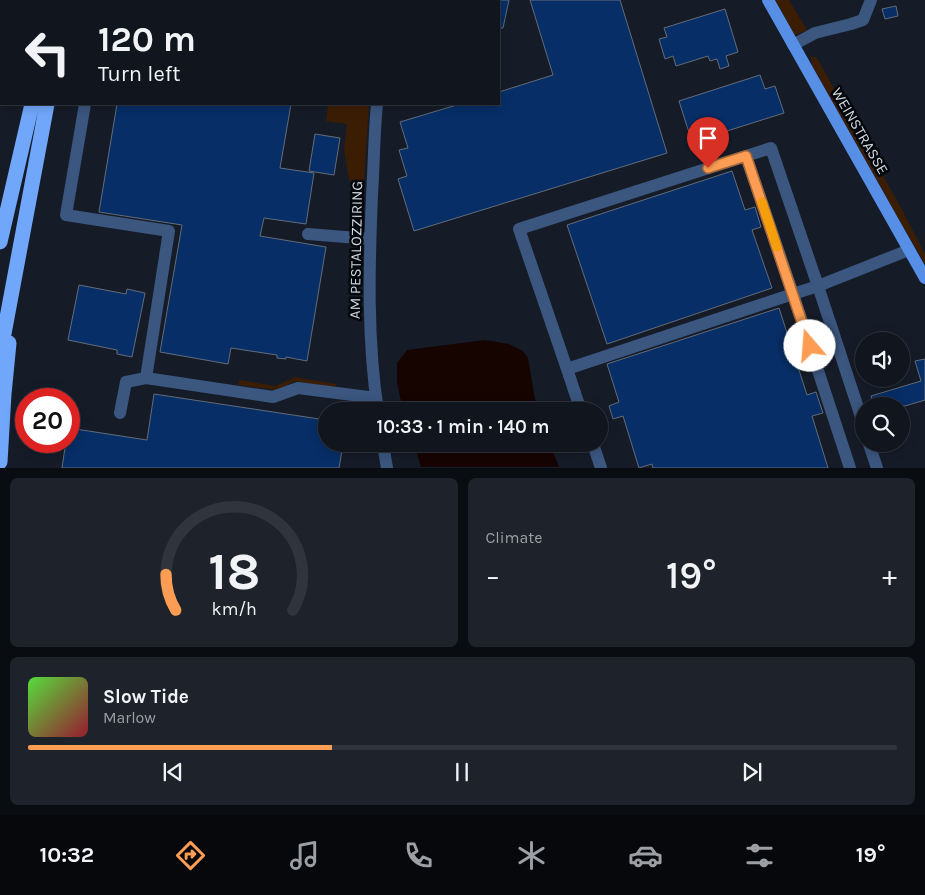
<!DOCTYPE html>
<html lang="en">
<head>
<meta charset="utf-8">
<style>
  :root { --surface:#10151e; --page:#1e222b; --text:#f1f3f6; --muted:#9c9fa4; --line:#30343c; --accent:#fc9d53 }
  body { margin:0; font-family:Karla,sans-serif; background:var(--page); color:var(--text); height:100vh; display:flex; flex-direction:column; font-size:19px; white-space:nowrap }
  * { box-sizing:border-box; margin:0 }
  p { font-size:16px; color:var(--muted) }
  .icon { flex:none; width:28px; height:28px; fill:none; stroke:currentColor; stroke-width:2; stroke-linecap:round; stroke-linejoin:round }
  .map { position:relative; height:468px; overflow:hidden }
  .drawer { display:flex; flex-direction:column; gap:10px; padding:10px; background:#090c10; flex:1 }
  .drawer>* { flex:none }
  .hud { position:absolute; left:0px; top:0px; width:500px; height:105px; box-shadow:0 2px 12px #0003,0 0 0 1px var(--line); background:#10151e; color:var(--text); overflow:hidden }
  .controls { position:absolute; left:855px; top:332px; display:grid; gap:10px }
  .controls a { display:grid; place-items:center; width:55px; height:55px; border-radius:50%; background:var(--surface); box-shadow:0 2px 12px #0003,0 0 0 1px var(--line); font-size:25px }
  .speed { position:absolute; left:15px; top:388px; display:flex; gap:10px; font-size:25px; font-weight:700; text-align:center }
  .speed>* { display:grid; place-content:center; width:65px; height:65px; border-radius:50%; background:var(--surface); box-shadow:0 2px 12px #0003,0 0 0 1px var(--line); line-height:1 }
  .speed .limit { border:8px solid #d22; background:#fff; color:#111 }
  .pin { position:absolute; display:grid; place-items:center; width:42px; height:42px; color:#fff; margin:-51px -21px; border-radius:50% 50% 50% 0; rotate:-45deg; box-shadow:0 0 5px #0007 }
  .pin .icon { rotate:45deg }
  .me { position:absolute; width:55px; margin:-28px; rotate:342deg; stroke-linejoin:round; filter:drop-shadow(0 0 4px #0008) }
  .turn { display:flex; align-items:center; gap:18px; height:105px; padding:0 15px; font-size:22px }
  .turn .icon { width:65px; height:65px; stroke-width:2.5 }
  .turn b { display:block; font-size:35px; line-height:42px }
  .big { font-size:38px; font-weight:600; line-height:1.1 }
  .drawer .card { flex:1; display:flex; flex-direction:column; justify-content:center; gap:8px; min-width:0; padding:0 18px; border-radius:8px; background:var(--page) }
  .drawer .dial { align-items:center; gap:0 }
  .dial svg { height:130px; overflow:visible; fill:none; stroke:var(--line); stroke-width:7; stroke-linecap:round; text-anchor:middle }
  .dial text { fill:var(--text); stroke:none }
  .song { display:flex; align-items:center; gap:15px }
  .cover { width:60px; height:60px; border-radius:8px; background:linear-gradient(135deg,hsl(110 70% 55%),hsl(350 70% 35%)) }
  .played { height:5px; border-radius:2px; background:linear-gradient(90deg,var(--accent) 35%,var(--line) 35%) }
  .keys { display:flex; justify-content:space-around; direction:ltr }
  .heat { display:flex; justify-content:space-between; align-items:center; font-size:28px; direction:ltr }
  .drawer .tiles { flex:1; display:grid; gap:10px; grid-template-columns:1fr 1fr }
  .card:last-child { grid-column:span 2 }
  .trip { position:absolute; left:318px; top:402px; width:290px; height:50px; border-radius:25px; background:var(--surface); box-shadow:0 2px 12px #0003,0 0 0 1px var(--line); font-weight:600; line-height:50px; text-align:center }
  .dock { display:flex; height:80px; justify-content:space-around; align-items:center; background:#06080c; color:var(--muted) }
  .dock .icon { width:35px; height:35px }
  .dock .selected { color:var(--accent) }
  .dock b { font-size:22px; color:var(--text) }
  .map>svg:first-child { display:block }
  .green { fill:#3b1d04 }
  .water { fill:#160400 }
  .building { fill:#072e67; stroke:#626c7a }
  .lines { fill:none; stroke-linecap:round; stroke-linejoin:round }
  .minor { stroke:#3b567f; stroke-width:12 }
  .major { stroke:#568fe5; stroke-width:12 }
  .highway { stroke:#71a7fa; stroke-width:15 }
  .route-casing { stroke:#a46636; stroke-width:12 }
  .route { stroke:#fc9d53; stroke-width:9 }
  .slow { stroke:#f59e0b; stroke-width:9 }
  .labels { text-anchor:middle; stroke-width:5; stroke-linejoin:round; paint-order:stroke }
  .street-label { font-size:15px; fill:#d2d7df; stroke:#04070b }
</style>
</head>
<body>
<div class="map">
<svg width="925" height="468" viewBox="0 0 925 468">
  <rect width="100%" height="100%" fill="#151c28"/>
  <!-- green -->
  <path class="green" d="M775,0H789L807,30L795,35Z
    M811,57H815L817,58L900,206L925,254V264L893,209L812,65Z
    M328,104H369L364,181L349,180L344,150L347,124L326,121Z
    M295,377L336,384V388L295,381L277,390L238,385L239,380L276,386Z"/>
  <!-- water -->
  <path class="water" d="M485,340L509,344L523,351L528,358L535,399L539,411H403L397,382V363L407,350Z
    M414,444H550L559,467H421Z"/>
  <!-- building -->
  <path class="building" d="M499,0H509L503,28H499Z
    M530,0H620L667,153L414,231L398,179L407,176L399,150L408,148L400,122L460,104H499V92L553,75Z
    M896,6L898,16L885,19L882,9Z
    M725,9L738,52L726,56L729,66L720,69L717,59L710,61L708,56L676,66L673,56L665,59L659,39L667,37L664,28Z
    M760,75L765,89L775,86L784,113L692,142L679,101Z
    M117,104H291L280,168L314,173L306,224L264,218L260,236L326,247L307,361L286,357V359L277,358V355L231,348L228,364L160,352L182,225L99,212Z
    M315,134L340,138L334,175L309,171Z
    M732,171L745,210L755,207L761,227L752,230L772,288L607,344L567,225Z
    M79,285L126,294L127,289L145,293L132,357L117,354V350L68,340Z
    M779,308L807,395L816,392L823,413L812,416L828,468H653L652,464L639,468L623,416L613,419L609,406L619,402L607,364Z
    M925,359V400L905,406H874L871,396L921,381L915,361Z
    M154,394L326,420V444H343L339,468H62L66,441H69V428L147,440Z"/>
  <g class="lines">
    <!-- minor -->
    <path class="minor" d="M391,1V0
      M793,45L815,33L851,24L863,20L871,0
      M85,104L66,215L169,231L146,378
      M377,104C374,134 374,165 372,195C369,267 367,340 378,411
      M746,156L793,294L567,369L519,229L771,148L818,286L793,294L850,468
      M308,234L370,239
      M567,369L581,411
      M120,413L126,382L146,378L273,397L298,388L376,398
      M864,426L818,286L909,250
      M383,444L387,468
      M593,444L601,468
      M869,444L877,468"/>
    <!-- major -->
    <path class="major" d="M768,0L925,278"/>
    <!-- highway -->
    <path class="highway" d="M19,1V0
      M58,1V0
      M70,1V0
      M0,81L1,76
      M0,242L32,104
      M0,355L47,104
      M0,462L4,394L9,343"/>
  </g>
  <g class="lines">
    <defs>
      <path id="route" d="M708,168L746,156L810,346"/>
    </defs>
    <!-- route casing -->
    <use href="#route" class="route-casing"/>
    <!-- route -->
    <use href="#route" class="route"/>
    <!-- slow -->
    <path class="slow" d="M762,202L777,247"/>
  </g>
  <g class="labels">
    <!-- street labels -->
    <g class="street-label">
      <text transform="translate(860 131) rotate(60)" y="5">WEINSTRASSE</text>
      <text transform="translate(356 250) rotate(-89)" y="5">AM PESTALOZZIRING</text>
    </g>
  </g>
</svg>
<div class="controls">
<a><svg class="icon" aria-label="sound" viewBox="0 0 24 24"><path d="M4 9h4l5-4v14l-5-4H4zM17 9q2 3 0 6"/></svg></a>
<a><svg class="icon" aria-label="search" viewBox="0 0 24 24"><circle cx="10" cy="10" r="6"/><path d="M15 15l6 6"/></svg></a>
</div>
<div class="speed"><div class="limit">20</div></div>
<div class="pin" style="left:708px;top:168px;background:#d93025"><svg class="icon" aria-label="arrive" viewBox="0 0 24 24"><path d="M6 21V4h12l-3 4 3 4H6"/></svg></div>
<svg class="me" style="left:810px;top:346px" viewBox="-20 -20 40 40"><circle r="19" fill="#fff"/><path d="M0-13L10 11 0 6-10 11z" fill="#fc9d53"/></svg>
<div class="trip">10:33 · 1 min · 140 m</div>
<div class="hud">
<div class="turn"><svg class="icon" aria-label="left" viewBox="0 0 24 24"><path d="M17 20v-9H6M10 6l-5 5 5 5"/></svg><div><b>120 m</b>Turn left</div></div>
</div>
</div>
<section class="drawer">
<div class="tiles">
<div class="card dial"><svg viewBox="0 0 100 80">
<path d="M14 69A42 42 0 1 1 86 69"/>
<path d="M14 69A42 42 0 0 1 8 47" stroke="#fc9d53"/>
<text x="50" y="56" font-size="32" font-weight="700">18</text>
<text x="50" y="72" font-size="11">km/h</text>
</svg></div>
<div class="card"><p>Climate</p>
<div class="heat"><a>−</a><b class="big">19°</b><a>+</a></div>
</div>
<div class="card">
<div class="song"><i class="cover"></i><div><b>Slow Tide</b><p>Marlow</p></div></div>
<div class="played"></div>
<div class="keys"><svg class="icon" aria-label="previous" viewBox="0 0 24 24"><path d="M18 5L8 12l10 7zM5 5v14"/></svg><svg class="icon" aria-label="pause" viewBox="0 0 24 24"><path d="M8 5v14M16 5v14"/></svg><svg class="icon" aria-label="next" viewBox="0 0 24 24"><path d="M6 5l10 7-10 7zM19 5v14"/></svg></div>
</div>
</div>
</section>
<nav class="dock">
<b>10:32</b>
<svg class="icon selected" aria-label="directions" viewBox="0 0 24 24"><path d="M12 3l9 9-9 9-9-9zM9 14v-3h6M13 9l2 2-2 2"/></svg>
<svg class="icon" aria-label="music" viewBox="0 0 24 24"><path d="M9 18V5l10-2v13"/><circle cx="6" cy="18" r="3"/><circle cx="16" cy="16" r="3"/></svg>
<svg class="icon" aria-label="phone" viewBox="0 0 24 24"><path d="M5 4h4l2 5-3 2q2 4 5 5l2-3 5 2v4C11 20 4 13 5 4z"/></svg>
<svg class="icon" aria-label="climate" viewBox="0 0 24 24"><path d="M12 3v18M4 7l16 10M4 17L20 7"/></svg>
<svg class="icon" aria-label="car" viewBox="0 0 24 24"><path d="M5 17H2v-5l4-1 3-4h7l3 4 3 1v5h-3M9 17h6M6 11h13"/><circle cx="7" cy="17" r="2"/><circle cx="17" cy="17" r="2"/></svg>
<svg class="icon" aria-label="filters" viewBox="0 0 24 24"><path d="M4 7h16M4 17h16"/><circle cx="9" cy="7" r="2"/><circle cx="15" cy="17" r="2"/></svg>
<b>19°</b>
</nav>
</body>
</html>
